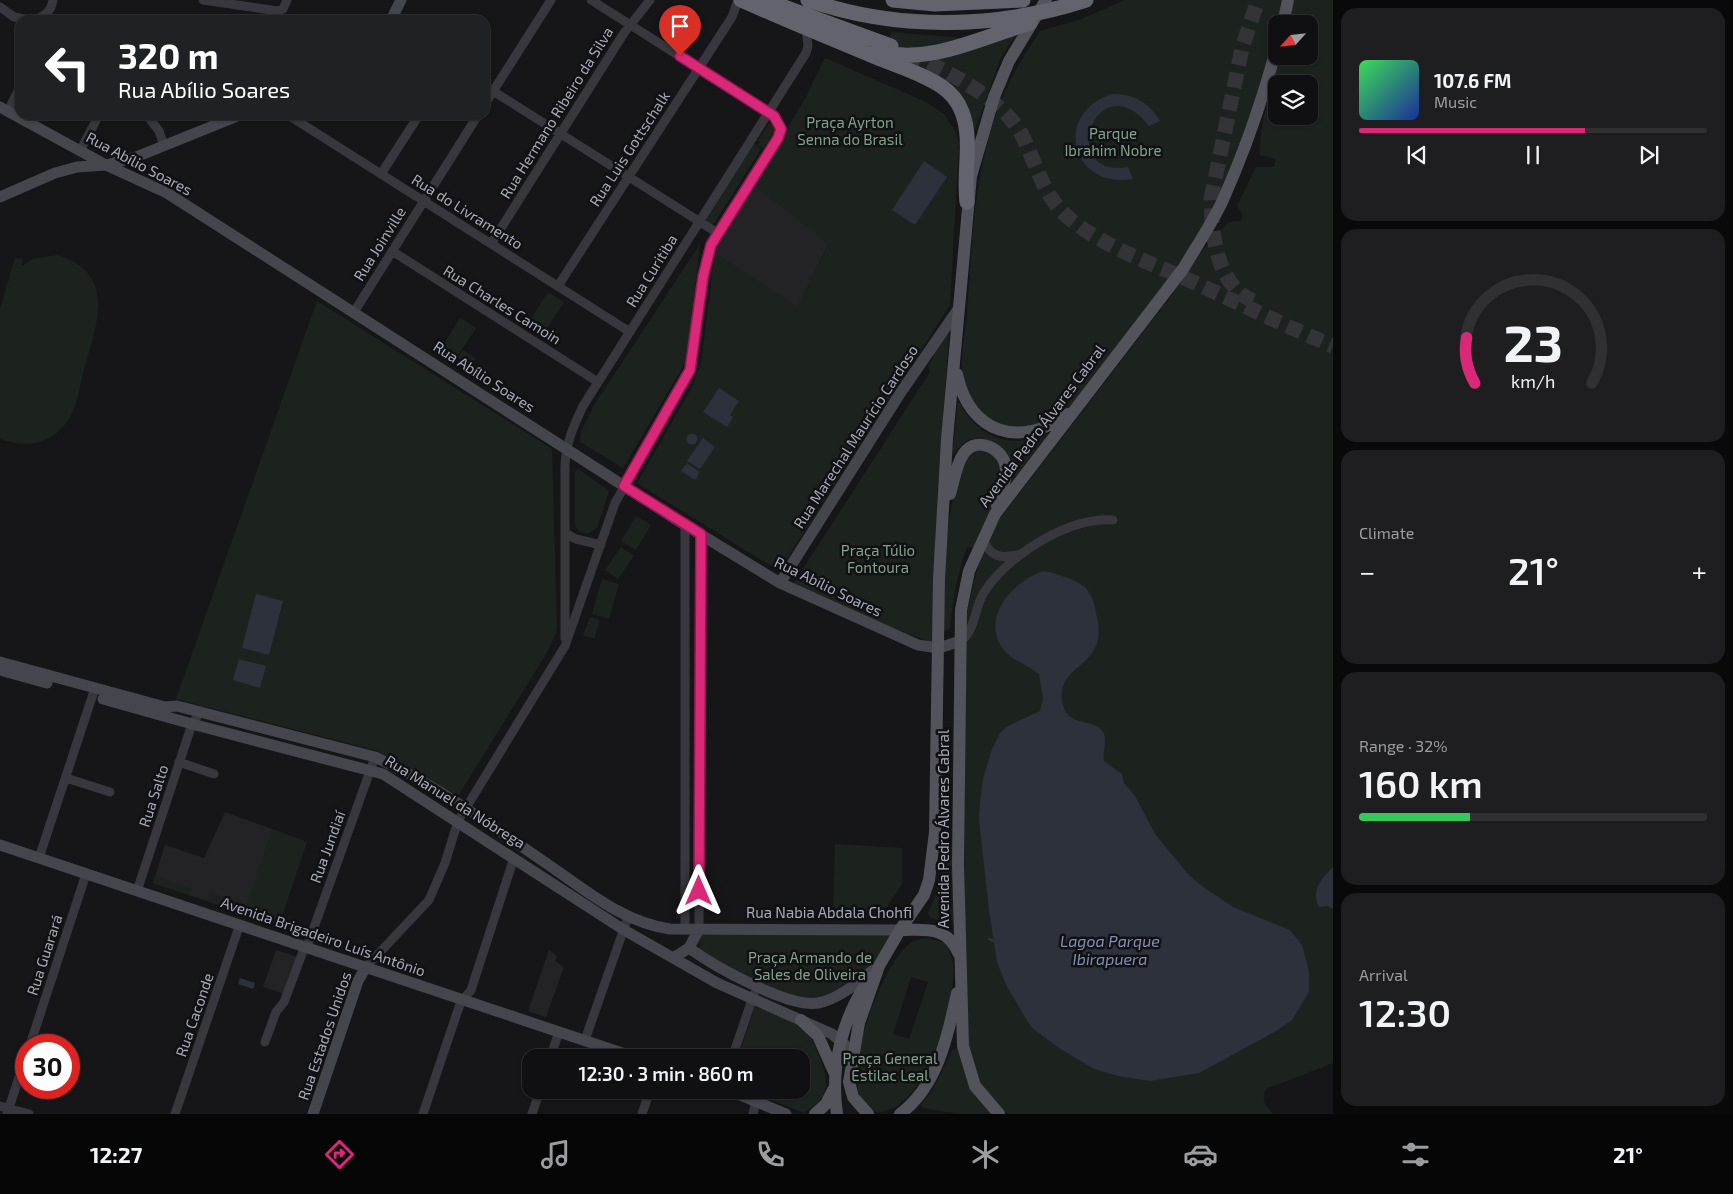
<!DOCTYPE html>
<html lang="en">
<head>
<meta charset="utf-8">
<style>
  :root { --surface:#101012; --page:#1e1e20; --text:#f1f3f6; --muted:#9c9d9f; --line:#303032; --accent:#db2777 }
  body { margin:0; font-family:"Exo 2",sans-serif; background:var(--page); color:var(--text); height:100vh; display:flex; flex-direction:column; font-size:19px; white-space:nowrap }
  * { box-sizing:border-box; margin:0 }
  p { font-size:16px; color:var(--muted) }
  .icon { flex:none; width:28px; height:28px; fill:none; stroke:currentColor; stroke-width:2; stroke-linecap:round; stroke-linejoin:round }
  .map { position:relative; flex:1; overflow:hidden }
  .drawer { display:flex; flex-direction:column; gap:8px; padding:8px; background:#09090a; width:400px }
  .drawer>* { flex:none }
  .hud { position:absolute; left:15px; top:15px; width:475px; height:105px; border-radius:15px; box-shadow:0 1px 4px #0004,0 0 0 1px var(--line); background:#202124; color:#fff; overflow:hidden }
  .needle { width:32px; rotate:243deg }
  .controls { position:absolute; left:1268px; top:15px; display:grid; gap:10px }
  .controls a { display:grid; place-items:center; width:50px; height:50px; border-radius:10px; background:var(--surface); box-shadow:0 1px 4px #0004,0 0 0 1px var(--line); font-size:25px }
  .speed { position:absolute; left:15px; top:1034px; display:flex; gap:10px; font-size:25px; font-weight:700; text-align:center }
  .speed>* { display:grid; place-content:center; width:65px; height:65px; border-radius:50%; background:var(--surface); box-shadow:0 1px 4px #0004,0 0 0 1px var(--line); line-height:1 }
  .speed .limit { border:8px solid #d22; background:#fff; color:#111 }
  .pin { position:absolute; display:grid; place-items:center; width:42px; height:42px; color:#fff; margin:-51px -21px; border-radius:50% 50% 50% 0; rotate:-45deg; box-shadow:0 0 5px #0007 }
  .pin .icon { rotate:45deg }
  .me { position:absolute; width:55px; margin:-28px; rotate:0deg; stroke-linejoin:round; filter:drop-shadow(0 0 4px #0008) }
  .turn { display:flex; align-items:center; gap:18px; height:105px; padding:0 20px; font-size:22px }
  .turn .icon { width:65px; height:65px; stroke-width:2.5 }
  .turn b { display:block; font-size:35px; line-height:42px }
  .big { font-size:38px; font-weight:600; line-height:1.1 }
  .drawer .widget { flex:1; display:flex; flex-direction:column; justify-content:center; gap:8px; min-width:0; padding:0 18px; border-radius:15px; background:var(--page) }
  .drawer .dial { align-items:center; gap:0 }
  .dial svg { height:130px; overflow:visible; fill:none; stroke:var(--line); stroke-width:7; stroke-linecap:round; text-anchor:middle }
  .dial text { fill:var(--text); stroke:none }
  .song { display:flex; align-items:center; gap:15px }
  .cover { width:60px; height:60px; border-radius:8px; background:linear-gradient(135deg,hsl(130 70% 55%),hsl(230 70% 35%)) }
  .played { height:5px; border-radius:2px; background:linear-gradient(90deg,var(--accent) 65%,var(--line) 65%) }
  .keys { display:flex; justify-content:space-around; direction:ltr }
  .heat { display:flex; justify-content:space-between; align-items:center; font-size:28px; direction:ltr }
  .charge { height:8px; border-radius:4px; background:linear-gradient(90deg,#34c759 32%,var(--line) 0) }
  .trip { position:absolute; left:522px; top:1049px; width:288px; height:50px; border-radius:15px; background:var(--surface); box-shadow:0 1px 4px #0004,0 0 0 1px var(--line); font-weight:600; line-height:50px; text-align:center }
  .tabs { display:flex; height:80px; justify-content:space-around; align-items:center; background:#060607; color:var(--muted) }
  .tabs .icon { width:35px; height:35px }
  .tabs .active { color:var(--accent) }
  .tabs b { font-size:22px; color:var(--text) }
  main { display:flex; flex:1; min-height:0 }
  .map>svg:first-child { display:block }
  .built { fill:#232225 }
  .green { fill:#1c231f; fill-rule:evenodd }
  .water { fill:#2c313c }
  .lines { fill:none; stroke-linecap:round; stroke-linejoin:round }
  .stream { stroke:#2c313c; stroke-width:2.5 }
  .highway-tunnel { stroke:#333338; stroke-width:15; stroke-dasharray:15 8; stroke-linecap:butt }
  .street { stroke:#38373d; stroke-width:9 }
  .secondary { stroke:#45454d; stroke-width:11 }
  .primary { stroke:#53535c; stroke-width:12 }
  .highway { stroke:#63636e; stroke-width:15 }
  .route-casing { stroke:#8e194d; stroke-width:12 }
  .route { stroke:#db2777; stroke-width:9 }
  .labels { text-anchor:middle; stroke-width:5; stroke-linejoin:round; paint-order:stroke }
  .street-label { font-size:15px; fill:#a8a9b8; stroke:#111113 }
  .park-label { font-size:15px; fill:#80a28b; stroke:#111113 }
  .water-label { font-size:16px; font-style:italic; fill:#808eb2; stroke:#111113 }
</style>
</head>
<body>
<main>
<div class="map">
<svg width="1333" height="1114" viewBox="0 0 1333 1114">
  <rect width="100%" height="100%" fill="#161618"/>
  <!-- built -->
  <path class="built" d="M754,185L829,243L797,308L715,253L721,237Z
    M225,812L307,842L279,925L153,883L165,845L204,858Z
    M276,950L297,957L285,994L263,987Z
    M549,950L557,956L555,961L564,967L546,1017L528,1011Z"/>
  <!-- green -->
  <path class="green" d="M1125,0H1287L1281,24H1276V43L1262,96L1219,200L1181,264L1075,401C1056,419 1034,431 1008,426C985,422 969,402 964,379C959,360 965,335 967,315C972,250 973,184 994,121C1004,87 1021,60 1040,31L1079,20Z
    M1294,0H1333V1063L1266,1089C1260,1100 1266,1106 1273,1114H1008L985,1093L975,1077L966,1038L964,906L966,619C972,584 981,550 999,520L1168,300L1196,257L1229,222L1240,221L1243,216L1237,206L1256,167H1274L1276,159L1260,155C1259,121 1272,89 1280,56H1309V24H1288ZM1276,84H1309V116H1276Z
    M891,32L973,39L1016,34L1001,57L975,130L971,118L889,52Z
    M825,58L926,102L944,114L955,131L959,144L950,305L779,571L637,483L692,387L701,363L715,253L797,307L829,244L754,185L807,95Z
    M769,124L774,125V131L764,148L758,146L760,142L758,140Z
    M753,143L761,149L715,222L711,226L707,224L706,220Z
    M700,244L687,360L623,468L580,442L581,431L596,402Z
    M57,255C116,273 98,322 85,366C80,382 78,404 70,417C54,444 27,449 0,439V309L15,258L22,259V266L33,259Z
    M548,292L564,302L543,335L527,325Z
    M317,301L552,449L557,630L548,651L458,796L375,750L176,699Z
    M460,318L476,328L457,357L442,347Z
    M945,333L949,335L937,496L936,644L834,606L792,586L930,372L928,366L934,356L931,354Z
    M463,350L476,359L471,366L458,358Z
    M958,400C969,423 989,441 1017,441C1027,440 1038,436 1048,434L1009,485L997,444C976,434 965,436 952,457Z
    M984,448L1001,459V484L975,549L967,547C957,574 953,600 950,628L943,632C945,572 943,510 967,454Z
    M578,469L609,491L597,528L587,534L579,531L575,525V471Z
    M636,516L651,525L636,550L621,541Z
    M621,547L634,556L618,579L605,570Z
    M602,579L619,584L609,619L592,614Z
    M590,617L600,620L594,639L583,635Z
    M272,829L307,842L279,925L207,901L210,892L247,905Z
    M835,844L902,848V884L887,907L870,913H833Z
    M945,844H952L953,921L951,922L930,918L928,914L940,882Z
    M155,876L192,888L189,895L153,883Z
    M703,931L894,933L875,963L838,991L807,1001L772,990L700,950L699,941Z
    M927,938L945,943C949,950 952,957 953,964C955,984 947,1023 940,1042C931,1066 907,1114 876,1112C866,1110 861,1103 859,1094C847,1060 882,967 909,944C914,940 920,939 927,938ZM911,977L928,982L909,1039L893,1034Z
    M755,1007C769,1012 787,1017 799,1025C809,1033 814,1043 818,1054C830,1081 831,1097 804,1113L747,1090H801V1058H738Z
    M960,1049L994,1114H959L923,1108L921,1105L933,1089L952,1050Z"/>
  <!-- water -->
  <path class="water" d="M1112,94C1134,94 1149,102 1160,121L1149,126C1097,60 1055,179 1128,167L1133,179C1071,190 1052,113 1112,94Z
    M924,161L947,177L915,225L892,210Z
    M719,388L739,401L730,415L733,417L727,427L703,412Z
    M686.5 439a5.5 5.5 0 1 1 11 0a5.5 5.5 0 1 1-11 0Z
    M703,438L715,447L700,469L687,461Z
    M687,463L700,472L695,480L681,471Z
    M1043,571C1052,572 1058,575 1065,577C1089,585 1093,594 1097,618C1099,628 1100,639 1095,648C1084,669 1059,672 1062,700C1065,729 1094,717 1103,732C1108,741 1102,751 1104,761L1122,774L1124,783L1135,796L1155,834L1187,873L1199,884L1233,907L1290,930L1302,945L1309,971V992L1292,1020L1276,1031L1199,1073L1150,1081L1118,1076L1094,1069L1059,1048L1031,1027L1007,987L997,962L989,910L979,819L980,803L983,779L992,749L1000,733L1006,727L1040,711L1043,699L1039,674C1027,664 1009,660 1001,646C982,614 1015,581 1043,571Z
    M256,594L283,601L269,655L242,648Z
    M239,659L266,666L260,688L233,680Z
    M1333,867V909L1328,906L1319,907C1310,891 1322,878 1333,867Z
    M240,978L255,983L253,989L238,984Z"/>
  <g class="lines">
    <!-- stream -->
    <path class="stream" d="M989,939L997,942"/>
    <!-- highway-tunnel -->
    <path class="highway-tunnel" d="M908,53C946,71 1003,98 1023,137C1037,166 1044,198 1070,219C1104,247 1151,263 1191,281C1239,303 1285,326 1333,346
      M1253,301C1216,284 1212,236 1211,199L1242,48L1258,0"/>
    <!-- street -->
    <path class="street" d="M203,0L278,11L283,9L287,0
      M0,7L14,17L30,20
      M33,20C44,17 51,12 53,0
      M485,86L716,232
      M485,104L551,0
      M8,111L20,87
      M147,115L159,131L164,146
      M288,115L630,332
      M81,149L99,115
      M381,174L419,115
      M491,244L624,33L650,0
      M392,251L598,382
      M558,286L732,17L738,0
      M354,312L478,115
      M565,533L576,539L601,545
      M983,538C989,558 1002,559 1020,554
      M565,638V466C566,443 573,427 583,406L806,53L808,46L806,29
      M960,641C974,635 975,607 983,594C1006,556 1068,517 1113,520
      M179,762L214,774
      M66,778L110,792
      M39,858L95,688
      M137,891L192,724L201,711
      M685,929V525
      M699,929L701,534
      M307,947L375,757
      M366,967L429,900L445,863L458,821L565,646L615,503L690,370L703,277L711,245L780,134L779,123L774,116L591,0
      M585,1040L628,917
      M265,1042L276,1012L284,1002L305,946
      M30,1045L86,874
      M550,1058L559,1032
      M732,1058L754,994
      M0,1106L29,1114
      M7,1114L26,1056
      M175,1114L240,924
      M423,1114L460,1004L471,990L514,858
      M532,1114L540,1090
      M642,1114L650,1090
      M753,1114L756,1101"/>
    <!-- secondary -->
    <path class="secondary" d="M391,20L401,0
      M0,107L106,165L167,193L677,520L780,583L918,645L939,648L960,641
      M0,197L55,173L77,167L106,165L136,157L240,115
      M780,583L901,392L959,308
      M0,662L165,707L177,706L375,757C434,784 489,824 543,861C583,888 621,922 670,929L900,930
      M0,670L47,683
      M103,699L192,724L383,774L624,930L717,983L832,1034L845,1045L852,1055
      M0,845L637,1058
      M689,948C714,966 788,1008 818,1003C839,999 857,983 873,970
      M673,958L689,948L699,929
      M728,1090L786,1114
      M313,1114L358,981L366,967"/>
    <!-- primary -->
    <path class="primary" d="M1283,24L1288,0
      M957,374C969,434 1021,449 1068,414
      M950,494C954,481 956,464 964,453C977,435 1005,449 1006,469C1007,481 1000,495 997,506
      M900,930C927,930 946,925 959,954
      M801,1020L818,1036L835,1074
      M815,1114L826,1104L833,1090
      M837,1114C830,1066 842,1018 870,978
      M868,1114L853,1097L849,1082L859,1023L879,966L900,930L924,895L929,880L935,832L939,579L947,439L971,176L994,97L1009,61L1046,0
      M900,1114C937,1087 948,1036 957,993
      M999,1114L975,1086L963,1046L958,865L961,610L969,571L995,514L1183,269C1196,247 1211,225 1222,202C1244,153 1262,101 1276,50"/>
    <!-- highway -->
    <path class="highway" d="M741,0C784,19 827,37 871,55C894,65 920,72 941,86C950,92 958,101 962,112C973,140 963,172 967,202
      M765,0L891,46
      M808,0C897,31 997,29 1086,0
      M893,0L935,4L1023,0
      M878,51C928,66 982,37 1030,23"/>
  </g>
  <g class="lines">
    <defs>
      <path id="route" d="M680,56L774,116L781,129L778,138L711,245L703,277L690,370L624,486L701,534L699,891"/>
    </defs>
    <!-- route casing -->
    <use href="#route" class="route-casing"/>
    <!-- route -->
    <use href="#route" class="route"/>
  </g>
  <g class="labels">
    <!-- street labels -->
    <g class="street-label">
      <text transform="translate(557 113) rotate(-58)" y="5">Rua Hermano Ribeiro da Silva</text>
      <text transform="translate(630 149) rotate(-57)" y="5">Rua Luis Gottschalk</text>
      <text transform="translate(139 164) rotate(28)" y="5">Rua Abílio Soares</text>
      <text transform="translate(467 212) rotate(32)" y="5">Rua do Livramento</text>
      <text transform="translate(380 244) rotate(-58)" y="5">Rua Joinville</text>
      <text transform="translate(652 271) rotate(-58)" y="5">Rua Curitiba</text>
      <text transform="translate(502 305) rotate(32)" y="5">Rua Charles Camoin</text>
      <text transform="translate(484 377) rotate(33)" y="5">Rua Abílio Soares</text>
      <text transform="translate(1042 426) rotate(-53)" y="5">Avenida Pedro Álvares Cabral</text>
      <text transform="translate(856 437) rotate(-57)" y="5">Rua Marechal Maurício Cardoso</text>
      <text transform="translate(828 587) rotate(26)" y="5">Rua Abílio Soares</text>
      <text transform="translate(154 796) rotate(-72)" y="5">Rua Salto</text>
      <text transform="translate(455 802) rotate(32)" y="5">Rua Manuel da Nóbrega</text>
      <text transform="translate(944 829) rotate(-90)" y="5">Avenida Pedro Álvares Cabral</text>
      <text transform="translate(328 847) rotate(-70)" y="5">Rua Jundiaí</text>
      <text x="829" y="918">Rua Nabia Abdala Chohfi</text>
      <text transform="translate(323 937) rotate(19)" y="5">Avenida Brigadeiro Luís Antônio</text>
      <text transform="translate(45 955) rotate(-72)" y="5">Rua Guarará</text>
      <text transform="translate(195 1015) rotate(-71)" y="5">Rua Caconde</text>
      <text transform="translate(325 1036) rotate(-71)" y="5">Rua Estados Unidos</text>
    </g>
    <!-- park labels -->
    <g class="park-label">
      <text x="850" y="128">Praça Ayrton<tspan x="850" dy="17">Senna do Brasil</tspan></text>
      <text x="1113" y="139">Parque<tspan x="1113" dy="17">Ibrahim Nobre</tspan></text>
      <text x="878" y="556">Praça Túlio<tspan x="878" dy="17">Fontoura</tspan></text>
      <text x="810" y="963">Praça Armando de<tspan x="810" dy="17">Sales de Oliveira</tspan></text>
      <text x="890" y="1064">Praça General<tspan x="890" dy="17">Estilac Leal</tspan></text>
    </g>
    <!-- water labels -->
    <g class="water-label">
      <text x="1110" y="947">Lagoa Parque<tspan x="1110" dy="18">Ibirapuera</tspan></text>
    </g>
  </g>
</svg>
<div class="controls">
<a><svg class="needle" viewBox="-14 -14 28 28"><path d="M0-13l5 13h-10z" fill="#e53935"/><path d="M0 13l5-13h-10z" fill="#9c9d9f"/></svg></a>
<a><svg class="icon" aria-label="layers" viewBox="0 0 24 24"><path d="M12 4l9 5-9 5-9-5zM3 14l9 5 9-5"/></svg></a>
</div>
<div class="speed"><div class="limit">30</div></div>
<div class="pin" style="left:680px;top:56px;background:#d93025"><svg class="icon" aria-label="arrive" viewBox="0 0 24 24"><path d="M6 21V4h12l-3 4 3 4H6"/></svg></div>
<svg class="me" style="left:699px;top:891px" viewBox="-20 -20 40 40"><path d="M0-17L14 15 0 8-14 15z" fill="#db2777" stroke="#fff" stroke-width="4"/></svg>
<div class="trip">12:30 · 3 min · 860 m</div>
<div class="hud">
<div class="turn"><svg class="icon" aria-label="left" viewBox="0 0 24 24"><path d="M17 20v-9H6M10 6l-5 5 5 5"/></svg><div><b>320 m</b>Rua Abílio Soares</div></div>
</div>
</div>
<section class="drawer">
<div class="widget">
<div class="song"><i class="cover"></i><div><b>107.6 FM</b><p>Music</p></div></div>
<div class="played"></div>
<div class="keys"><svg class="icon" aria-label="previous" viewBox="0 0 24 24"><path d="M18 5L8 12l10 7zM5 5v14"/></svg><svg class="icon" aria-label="pause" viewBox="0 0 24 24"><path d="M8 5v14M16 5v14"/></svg><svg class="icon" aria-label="next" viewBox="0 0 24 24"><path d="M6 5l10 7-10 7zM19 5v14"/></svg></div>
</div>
<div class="widget dial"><svg viewBox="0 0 100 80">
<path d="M14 69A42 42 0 1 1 86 69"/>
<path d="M14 69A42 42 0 0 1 9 41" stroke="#db2777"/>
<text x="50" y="56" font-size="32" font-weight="700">23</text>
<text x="50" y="72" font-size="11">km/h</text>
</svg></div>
<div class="widget"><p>Climate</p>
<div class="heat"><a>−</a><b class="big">21°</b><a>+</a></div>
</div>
<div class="widget"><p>Range · 32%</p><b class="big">160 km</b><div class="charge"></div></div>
<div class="widget"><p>Arrival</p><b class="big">12:30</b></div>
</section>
</main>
<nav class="tabs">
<b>12:27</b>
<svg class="icon active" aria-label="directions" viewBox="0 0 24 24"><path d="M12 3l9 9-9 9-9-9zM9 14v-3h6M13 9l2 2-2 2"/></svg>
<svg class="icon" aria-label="music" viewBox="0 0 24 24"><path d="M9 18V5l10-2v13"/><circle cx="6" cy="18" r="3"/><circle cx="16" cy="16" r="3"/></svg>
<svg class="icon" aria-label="phone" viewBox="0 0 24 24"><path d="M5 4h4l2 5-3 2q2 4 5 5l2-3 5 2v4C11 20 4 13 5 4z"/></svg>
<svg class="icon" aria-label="climate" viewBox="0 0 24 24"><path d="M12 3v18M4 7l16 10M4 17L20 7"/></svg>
<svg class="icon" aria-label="car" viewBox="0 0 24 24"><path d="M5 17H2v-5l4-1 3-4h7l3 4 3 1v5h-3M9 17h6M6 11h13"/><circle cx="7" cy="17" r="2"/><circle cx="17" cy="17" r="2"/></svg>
<svg class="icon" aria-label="filters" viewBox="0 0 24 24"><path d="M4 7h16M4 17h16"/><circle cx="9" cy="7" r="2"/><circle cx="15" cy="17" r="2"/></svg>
<b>21°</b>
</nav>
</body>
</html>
